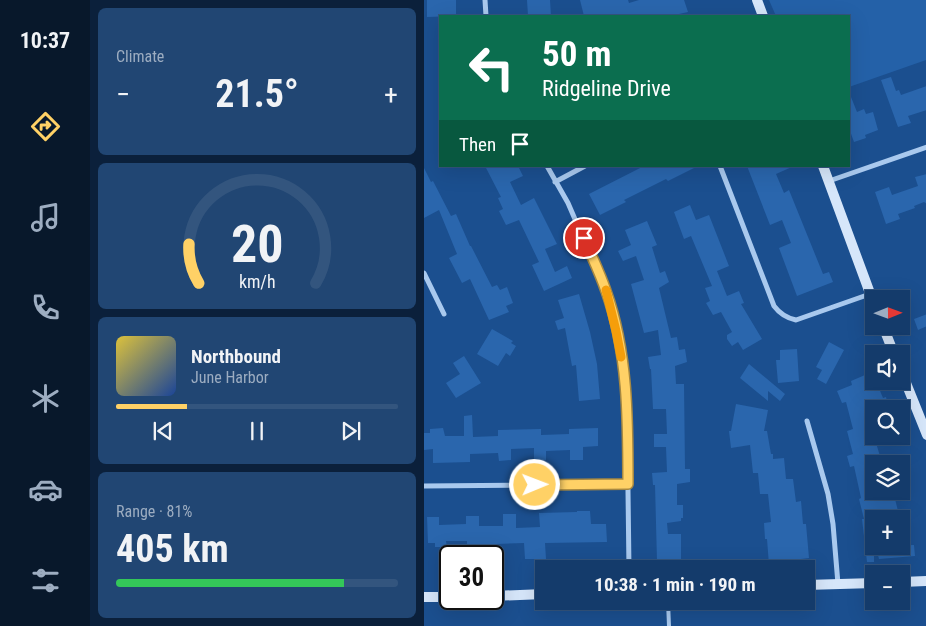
<!DOCTYPE html>
<html lang="en">
<head>
<meta charset="utf-8">
<style>
  :root { --surface:#143b6b; --page:#214673; --text:#f1f3f6; --muted:#9dadc1; --line:#33557e; --accent:#ffd166 }
  body { margin:0; font-family:"Roboto Condensed",sans-serif; background:var(--page); color:var(--text); height:100vh; display:flex; flex-direction:column; font-size:19px; white-space:nowrap }
  * { box-sizing:border-box; margin:0 }
  p { font-size:16px; color:var(--muted) }
  .icon { flex:none; width:28px; height:28px; fill:none; stroke:currentColor; stroke-width:2; stroke-linecap:round; stroke-linejoin:round }
  .map { position:relative; flex:1; overflow:hidden }
  .drawer { display:flex; flex-direction:column; gap:8px; padding:8px; background:#0b203b; width:334px }
  .drawer>* { flex:none }
  .top-card { position:absolute; left:15px; top:15px; width:411px; height:152px; border-radius:0px; box-shadow:0 5px 20px #0002,0 0 0 1px var(--line); background:#0b6e4f; color:#fff; overflow:hidden }
  .needle { width:32px; rotate:89deg }
  .fabs { position:absolute; left:441px; top:290px; display:grid; gap:10px }
  .fabs a { display:grid; place-items:center; width:45px; height:45px; border-radius:0px; background:var(--surface); box-shadow:0 5px 20px #0002,0 0 0 1px var(--line); font-size:25px }
  .speed { position:absolute; left:15px; top:545px; display:flex; gap:10px; font-size:25px; font-weight:700; text-align:center }
  .speed>* { display:grid; place-content:center; width:65px; height:65px; border-radius:50%; background:var(--surface); box-shadow:0 5px 20px #0002,0 0 0 1px var(--line); line-height:1 }
  .speed .limit { border:2px solid #111; border-radius:8px; background:#fff; color:#111 }
  .pin { position:absolute; display:grid; place-items:center; width:42px; height:42px; color:#fff; margin:-21px; border:2px solid #fff; border-radius:50%; box-shadow:0 1px 5px #0007 }
  .me { position:absolute; width:55px; margin:-28px; rotate:89deg; stroke-linejoin:round; filter:drop-shadow(0 0 4px #0008) }
  .turn { display:flex; align-items:center; gap:18px; height:105px; padding:0 20px; font-size:22px }
  .turn .icon { width:65px; height:65px; stroke-width:2.5 }
  .turn b { display:block; font-size:35px; line-height:42px }
  .then { display:flex; align-items:center; height:48px; padding:0 20px; background:#0003; gap:10px; font-size:19px }
  .big { font-size:38px; font-weight:700; line-height:1.1 }
  .drawer .widget { flex:1; display:flex; flex-direction:column; justify-content:center; gap:8px; min-width:0; padding:0 18px; border-radius:8px; background:var(--page) }
  .drawer .dial { align-items:center; gap:0 }
  .dial svg { height:130px; overflow:visible; fill:none; stroke:var(--line); stroke-width:7; stroke-linecap:round; text-anchor:middle }
  .dial text { fill:var(--text); stroke:none }
  .song { display:flex; align-items:center; gap:15px }
  .cover { width:60px; height:60px; border-radius:8px; background:linear-gradient(135deg,hsl(50 70% 55%),hsl(220 70% 35%)) }
  .played { height:5px; border-radius:2px; background:linear-gradient(90deg,var(--accent) 25%,var(--line) 25%) }
  .keys { display:flex; justify-content:space-around; direction:ltr }
  .heat { display:flex; justify-content:space-between; align-items:center; font-size:28px; direction:ltr }
  .charge { height:8px; border-radius:4px; background:linear-gradient(90deg,#34c759 81%,var(--line) 0) }
  .trip { position:absolute; left:111px; top:560px; width:280px; height:50px; border-radius:0px; background:var(--surface); box-shadow:0 5px 20px #0002,0 0 0 1px var(--line); font-weight:700; line-height:50px; text-align:center }
  main { display:flex; flex:1; min-height:0 }
  .dock { display:flex; flex-direction:column; width:90px; justify-content:space-around; align-items:center; background:#08182b; color:var(--muted) }
  .dock .icon { width:35px; height:35px }
  .dock .active { color:var(--accent) }
  .dock b { font-size:22px; color:var(--text) }
  .map>svg:first-child { display:block }
  .green { fill:#2461a8 }
  .building { fill:#2a66ad }
  .lines { fill:none; stroke-linecap:round; stroke-linejoin:round }
  .lane { stroke:#a9c9ee; stroke-width:4 }
  .street { stroke:#a9c9ee; stroke-width:5 }
  .secondary { stroke:#d6e6fa; stroke-width:10 }
  .route-casing { stroke:#a68842; stroke-width:12 }
  .route { stroke:#ffd166; stroke-width:9 }
  .slow { stroke:#f59e0b; stroke-width:9 }
</style>
</head>
<body>
<main>
<nav class="dock">
<b>10:37</b>
<svg class="icon active" aria-label="directions" viewBox="0 0 24 24"><path d="M12 3l9 9-9 9-9-9zM9 14v-3h6M13 9l2 2-2 2"/></svg>
<svg class="icon" aria-label="music" viewBox="0 0 24 24"><path d="M9 18V5l10-2v13"/><circle cx="6" cy="18" r="3"/><circle cx="16" cy="16" r="3"/></svg>
<svg class="icon" aria-label="phone" viewBox="0 0 24 24"><path d="M5 4h4l2 5-3 2q2 4 5 5l2-3 5 2v4C11 20 4 13 5 4z"/></svg>
<svg class="icon" aria-label="climate" viewBox="0 0 24 24"><path d="M12 3v18M4 7l16 10M4 17L20 7"/></svg>
<svg class="icon" aria-label="car" viewBox="0 0 24 24"><path d="M5 17H2v-5l4-1 3-4h7l3 4 3 1v5h-3M9 17h6M6 11h13"/><circle cx="7" cy="17" r="2"/><circle cx="17" cy="17" r="2"/></svg>
<svg class="icon" aria-label="filters" viewBox="0 0 24 24"><path d="M4 7h16M4 17h16"/><circle cx="9" cy="7" r="2"/><circle cx="15" cy="17" r="2"/></svg>
</nav>
<section class="drawer">
<div class="widget"><p>Climate</p>
<div class="heat"><a>−</a><b class="big">21.5°</b><a>+</a></div>
</div>
<div class="widget dial"><svg viewBox="0 0 100 80">
<path d="M14 69A42 42 0 1 1 86 69"/>
<path d="M14 69A42 42 0 0 1 8 45" stroke="#ffd166"/>
<text x="50" y="56" font-size="32" font-weight="700">20</text>
<text x="50" y="72" font-size="11">km/h</text>
</svg></div>
<div class="widget">
<div class="song"><i class="cover"></i><div><b>Northbound</b><p>June Harbor</p></div></div>
<div class="played"></div>
<div class="keys"><svg class="icon" aria-label="previous" viewBox="0 0 24 24"><path d="M18 5L8 12l10 7zM5 5v14"/></svg><svg class="icon" aria-label="pause" viewBox="0 0 24 24"><path d="M8 5v14M16 5v14"/></svg><svg class="icon" aria-label="next" viewBox="0 0 24 24"><path d="M6 5l10 7-10 7zM19 5v14"/></svg></div>
</div>
<div class="widget"><p>Range · 81%</p><b class="big">405 km</b><div class="charge"></div></div>
</section>
<div class="map">
<svg width="503" height="626" viewBox="0 0 503 626">
  <rect width="100%" height="100%" fill="#1b4f8f"/>
  <!-- green -->
  <path class="green" d="M345,0H502V60L425,87V16H352Z"/>
  <!-- building -->
  <path class="building" d="M3,0H32V16L3,17Z
    M103,0H126L127,16H104Z
    M156,0H204L205,3L215,0H260L264,12L246,16H235L234,14L224,16H160Z
    M467,77L472,91L475,90L477,95L503,86V110L484,116L487,123L474,127L457,80Z
    M425,92L433,112L440,109L442,114L449,112L454,130L441,135L442,138L430,142L425,128Z
    M61,166H94L99,176L86,182L97,205L110,198L133,244L121,249L131,272L143,266L148,278L120,291L108,265L115,262L95,220L82,225L75,211L79,209L74,198L77,197Z
    M220,166H274L244,181L242,179L200,200L202,202L176,215L165,194Z
    M323,166H370L352,174L360,193L365,190L399,274L405,272L409,282L373,296L355,248L367,243L358,220L346,225Z
    M0,168L7,182L9,181L27,216L32,214L46,246H47L68,287L73,285L76,290L83,287L89,303L82,306L85,312L65,320L46,279L38,283L25,258L33,254L15,210L0,218Z
    M503,174V204L500,202L490,206L491,208L474,214L476,219L462,224L451,192L465,187L468,195L494,186L491,177Z
    M266,205L272,220L285,215L305,266L293,271L303,296L315,291L320,303L317,304L338,339L319,350L314,342L308,346L303,339V335L308,332L297,312L289,315L282,303L286,301L281,288L288,286L267,236L260,239L250,212Z
    M223,221L233,245L228,247L236,273L241,271L245,282L235,288L247,338L253,337L255,350L261,349L263,362L251,366L252,384H260L261,469H266V482L253,484V505H259V518H257V521L243,523L244,534H257V561H233L231,485H229L228,473L243,472L242,447H230V434H243L242,409H229L227,369H226L224,357L237,355L234,330L220,333L207,284L220,280L212,256L199,261L194,251L207,245L201,230Z
    M155,294L166,332L173,364L176,399L155,401L152,365L148,366L141,328L134,330L131,321L140,318L134,300Z
    M503,314V326L494,330L490,319Z
    M68,329L89,341L87,343L92,346L86,356L82,353L74,366L53,354Z
    M405,342L420,350L402,384L393,379L398,370L392,367Z
    M373,349L375,381L354,383L352,360H356V350Z
    M40,356L57,383L32,398L22,383L36,374L29,363Z
    M325,364L361,394L356,401L344,391V401L316,378Z
    M448,372L450,381H452L459,398L462,397L465,409H450V436L458,463L450,464V495L469,491L476,519H450V546L490,545L491,556L455,559L454,555H450V562H443L438,519H440L435,499L437,498L430,466L426,467L423,456L429,454L423,431L429,429L422,402L418,403L413,391L428,385L427,381Z
    M312,404L344,410L340,431H343L347,454H349V459L360,458L362,479H369L372,502L377,501L379,524H382L385,558L369,560V563L345,565L343,539H341L340,523L347,522L344,494H336L334,473H329L326,445L307,448L305,431H307Z
    M48,415L49,437L74,436V430L117,429V435L145,434V429L174,428V446L159,447V460H146V450L122,451V460L110,461V448L87,449V460L75,461L74,453L46,454V462L9,463V449L0,450V433H6V429L19,428L21,436H40V416Z
    M153,511H166L167,524H182L183,542L121,543L122,559H101L100,543L43,545V541H22L23,547H11V543H4L3,517H15V525L42,524V516H55V526H79V514H92V528L116,527L115,513L153,512Z"/>
  <g class="lines">
    <!-- lane -->
    <path class="lane" d="M244,601L245,626"/>
    <!-- street -->
    <path class="street" d="M61,0L62,16
      M123,166L144,203L182,291L193,331L199,371L203,412L205,569
      M296,166L350,306C356,314 362,318 372,320L446,294
      M405,181L503,147
      M131,182L161,166
      M0,273L20,314
      M383,421L404,494L409,524L414,584
      M0,486L204,484"/>
    <!-- secondary -->
    <path class="secondary" d="M333,0L339,16
      M399,166L450,304
      M459,326L470,354
      M478,373L503,435
      M478,582L503,581
      M382,585L450,583
      M69,596L120,594
      M0,597H26"/>
  </g>
  <g class="lines">
    <defs>
      <path id="route" d="M111,485L204,484C204,419 204,352 182,291C176,273 167,255 160,238"/>
    </defs>
    <!-- route casing -->
    <use href="#route" class="route-casing"/>
    <!-- route -->
    <use href="#route" class="route"/>
    <!-- slow -->
    <path class="slow" d="M182,290L192,331L197,357"/>
  </g>
</svg>
<div class="fabs">
<a><svg class="needle" viewBox="-14 -14 28 28"><path d="M0-13l5 13h-10z" fill="#e53935"/><path d="M0 13l5-13h-10z" fill="#9dadc1"/></svg></a>
<a><svg class="icon" aria-label="sound" viewBox="0 0 24 24"><path d="M4 9h4l5-4v14l-5-4H4zM17 9q2 3 0 6"/></svg></a>
<a><svg class="icon" aria-label="search" viewBox="0 0 24 24"><circle cx="10" cy="10" r="6"/><path d="M15 15l6 6"/></svg></a>
<a><svg class="icon" aria-label="layers" viewBox="0 0 24 24"><path d="M12 4l9 5-9 5-9-5zM3 14l9 5 9-5"/></svg></a>
<a>+</a>
<a>−</a>
</div>
<div class="speed"><div class="limit">30</div></div>
<div class="pin" style="left:160px;top:238px;background:#d93025"><svg class="icon" aria-label="arrive" viewBox="0 0 24 24"><path d="M6 21V4h12l-3 4 3 4H6"/></svg></div>
<svg class="me" style="left:111px;top:485px" viewBox="-20 -20 40 40"><circle r="17" fill="#ffd166" stroke="#fff" stroke-width="3"/><path d="M0-11L8 9 0 5-8 9z" fill="#fff"/></svg>
<div class="trip">10:38 · 1 min · 190 m</div>
<div class="top-card">
<div class="turn"><svg class="icon" aria-label="left" viewBox="0 0 24 24"><path d="M17 20v-9H6M10 6l-5 5 5 5"/></svg><div><b>50 m</b>Ridgeline Drive</div></div>
<div class="then">Then<svg class="icon" aria-label="arrive" viewBox="0 0 24 24"><path d="M6 21V4h12l-3 4 3 4H6"/></svg></div>
</div>
</div>
</main>
</body>
</html>
